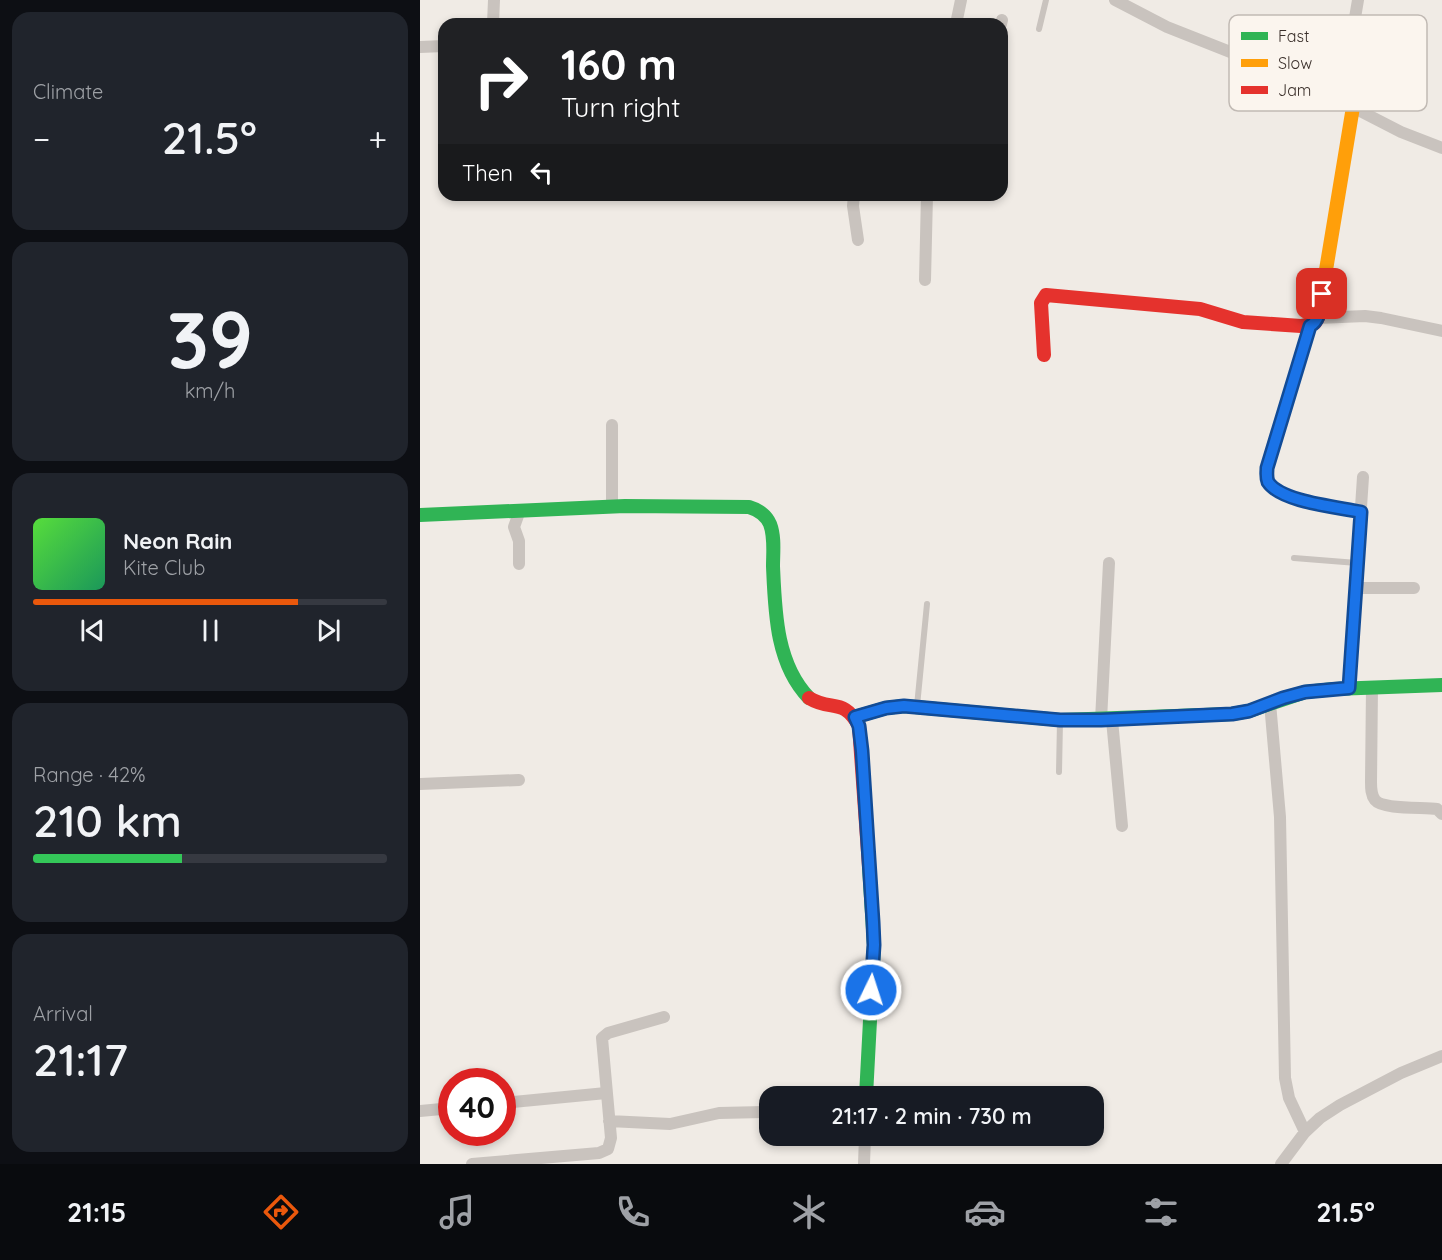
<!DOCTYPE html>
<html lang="en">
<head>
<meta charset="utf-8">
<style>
  :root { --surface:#171b24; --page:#20242c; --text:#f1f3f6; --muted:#9ea1a6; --line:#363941; --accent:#ea580c }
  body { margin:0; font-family:Quicksand,sans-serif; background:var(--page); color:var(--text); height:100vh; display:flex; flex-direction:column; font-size:22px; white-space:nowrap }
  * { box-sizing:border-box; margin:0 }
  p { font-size:20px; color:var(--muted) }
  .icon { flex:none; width:33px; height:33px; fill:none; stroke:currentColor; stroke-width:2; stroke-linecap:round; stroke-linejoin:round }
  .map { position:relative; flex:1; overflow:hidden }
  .details { display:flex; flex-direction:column; gap:12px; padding:12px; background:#0d0f14; width:420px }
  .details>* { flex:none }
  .hud { position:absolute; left:18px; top:18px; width:570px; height:183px; border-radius:18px; box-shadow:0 3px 9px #0003; background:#202124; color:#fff; overflow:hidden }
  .speed { position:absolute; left:18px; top:1068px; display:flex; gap:12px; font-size:30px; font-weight:700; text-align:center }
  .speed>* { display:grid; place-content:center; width:78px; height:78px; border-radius:50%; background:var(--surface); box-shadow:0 3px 9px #0003; line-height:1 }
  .speed .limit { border:9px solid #d22; background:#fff; color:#111 }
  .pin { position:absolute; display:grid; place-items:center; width:51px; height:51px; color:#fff; margin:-26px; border-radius:12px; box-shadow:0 3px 9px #0006 }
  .me { position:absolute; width:66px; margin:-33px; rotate:4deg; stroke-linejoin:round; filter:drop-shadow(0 0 4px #0008) }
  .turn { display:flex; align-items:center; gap:21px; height:126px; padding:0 24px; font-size:27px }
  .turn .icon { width:78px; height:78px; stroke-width:2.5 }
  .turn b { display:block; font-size:42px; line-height:51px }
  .then { display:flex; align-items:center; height:57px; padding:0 24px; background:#0003; gap:12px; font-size:22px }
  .big { font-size:45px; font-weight:600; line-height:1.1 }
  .details .tile { flex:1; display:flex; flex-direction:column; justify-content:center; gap:9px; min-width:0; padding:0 21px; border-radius:18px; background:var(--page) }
  .details .dial { align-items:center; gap:0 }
  .dial b { font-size:78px; line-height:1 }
  .song { display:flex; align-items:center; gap:18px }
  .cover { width:72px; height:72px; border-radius:9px; background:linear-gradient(135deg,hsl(110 70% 55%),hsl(150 70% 35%)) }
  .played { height:6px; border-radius:3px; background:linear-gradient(90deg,var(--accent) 75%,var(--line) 75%) }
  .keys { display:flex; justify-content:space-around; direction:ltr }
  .heat { display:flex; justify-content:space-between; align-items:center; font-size:33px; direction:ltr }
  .charge { height:9px; border-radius:4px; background:linear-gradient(90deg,#34c759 42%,var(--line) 0) }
  .trip { position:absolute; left:339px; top:1086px; width:345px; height:60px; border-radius:18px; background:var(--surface); box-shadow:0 3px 9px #0003; font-weight:600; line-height:60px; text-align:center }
  .menu { display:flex; height:96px; justify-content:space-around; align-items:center; background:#090b0e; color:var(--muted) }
  .menu .icon { width:42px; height:42px }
  .menu .current { color:var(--accent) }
  .menu b { font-size:27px; color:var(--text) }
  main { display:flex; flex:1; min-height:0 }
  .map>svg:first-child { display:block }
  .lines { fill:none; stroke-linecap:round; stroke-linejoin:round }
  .lane { stroke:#c9c3be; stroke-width:6 }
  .street { stroke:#c9c3be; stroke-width:12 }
  .fast { stroke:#30b455; stroke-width:14 }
  .slow { stroke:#ff9f0a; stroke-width:14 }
  .jam { stroke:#e5322d; stroke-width:14 }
  .route-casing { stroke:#114b97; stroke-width:15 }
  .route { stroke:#1a73e8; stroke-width:10 }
  .key { fill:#fbf5ee; stroke:#c1bab4; stroke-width:1.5 }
  .key-label { font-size:16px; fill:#3b302b }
</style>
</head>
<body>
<main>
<section class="details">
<div class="tile"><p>Climate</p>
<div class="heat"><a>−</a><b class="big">21.5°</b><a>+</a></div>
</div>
<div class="tile dial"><b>39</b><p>km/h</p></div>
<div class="tile">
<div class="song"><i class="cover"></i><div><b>Neon Rain</b><p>Kite Club</p></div></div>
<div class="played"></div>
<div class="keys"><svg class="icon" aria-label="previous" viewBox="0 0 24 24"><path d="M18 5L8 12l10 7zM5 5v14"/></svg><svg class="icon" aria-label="pause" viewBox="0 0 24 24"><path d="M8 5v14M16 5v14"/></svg><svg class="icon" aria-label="next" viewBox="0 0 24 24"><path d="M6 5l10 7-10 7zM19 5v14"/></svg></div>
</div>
<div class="tile"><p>Range · 42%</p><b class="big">210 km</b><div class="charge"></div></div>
<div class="tile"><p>Arrival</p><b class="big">21:17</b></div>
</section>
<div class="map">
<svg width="1022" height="1164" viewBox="0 0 1022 1164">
  <rect width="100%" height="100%" fill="#f0ebe5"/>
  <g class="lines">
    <!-- lane -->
    <path class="lane" d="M619,29L626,0
      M874,558L937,563
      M497,706L507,604
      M639,772L640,721"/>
    <!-- street -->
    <path class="street" d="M695,0L747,27L876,78L981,132L1022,148
      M847,22L930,45
      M73,24L74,0
      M536,24L541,0
      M581,24L582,20
      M0,47L24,46
      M921,101L938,0
      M434,195L433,206L438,240
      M505,280L507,195
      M898,318L945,316L961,318L1022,331
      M890,325L847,468C847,472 846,477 848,482C861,502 918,507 941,512
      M192,506V425
      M99,564V541L94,527L100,510
      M936,588H994
      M952,687L951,782C951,788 951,795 955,800C963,810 1004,807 1017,809L1022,814
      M929,688L943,477
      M850,703L860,817L865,1078L869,1098L885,1132
      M681,720L689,563
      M692,720L702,826
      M0,784L99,780
      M82,1103L186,1093
      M0,1111L32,1108
      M189,1121L250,1124L299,1113L350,1112
      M52,1164L179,1153L188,1149L191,1138L182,1038L188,1033L244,1017
      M444,1164L445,1136
      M861,1164L885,1132L900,1118L920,1105L981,1073L1022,1056"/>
    <!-- fast -->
    <path class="fast" d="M0,515L205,506L329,507C339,510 346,515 350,524C355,537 353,553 353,566C355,612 356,664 389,698
      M435,717L466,708L484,706L640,720L812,714L829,711L885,692L914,689L1022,685
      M446,1096L454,945L449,866"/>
    <!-- slow -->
    <path class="slow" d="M905,276L933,107"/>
    <!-- jam -->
    <path class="jam" d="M624,355L621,303L626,295L780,309L823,322L881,326L895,323L898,318L905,276
      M389,698C412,712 423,697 439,726L449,866"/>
  </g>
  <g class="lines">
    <defs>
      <path id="route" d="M451,990L454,945L453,922L442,751L439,726L435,717L466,708L484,706L640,720H681L812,714L829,711L863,698L885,692L929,688L941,512C918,507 861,502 848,482C846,477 847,472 847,468L890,326C901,320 900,305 902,294"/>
    </defs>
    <!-- route casing -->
    <use href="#route" class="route-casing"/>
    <!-- route -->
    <use href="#route" class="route"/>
  </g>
  <!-- legend -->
  <rect x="809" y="15" width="198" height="96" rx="9" class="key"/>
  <rect x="821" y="32" width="27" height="8" fill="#30b455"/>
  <rect x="821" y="59" width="27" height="8" fill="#ff9f0a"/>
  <rect x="821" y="86" width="27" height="8" fill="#e5322d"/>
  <g class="key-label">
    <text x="858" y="42">Fast</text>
    <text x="858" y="69">Slow</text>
    <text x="858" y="96">Jam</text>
  </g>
</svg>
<div class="speed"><div class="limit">40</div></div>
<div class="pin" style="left:902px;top:294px;background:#d93025"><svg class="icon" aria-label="arrive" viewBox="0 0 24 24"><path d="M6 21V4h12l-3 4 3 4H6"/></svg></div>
<svg class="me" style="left:451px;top:990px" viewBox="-20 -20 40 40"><circle r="17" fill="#1a73e8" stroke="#fff" stroke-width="3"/><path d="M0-11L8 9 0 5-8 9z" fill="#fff"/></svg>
<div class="trip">21:17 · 2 min · 730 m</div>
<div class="hud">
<div class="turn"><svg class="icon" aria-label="right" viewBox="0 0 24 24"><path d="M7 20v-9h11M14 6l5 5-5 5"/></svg><div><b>160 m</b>Turn right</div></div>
<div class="then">Then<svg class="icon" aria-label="left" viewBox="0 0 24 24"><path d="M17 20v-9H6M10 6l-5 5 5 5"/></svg></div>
</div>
</div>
</main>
<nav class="menu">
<b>21:15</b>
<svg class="icon current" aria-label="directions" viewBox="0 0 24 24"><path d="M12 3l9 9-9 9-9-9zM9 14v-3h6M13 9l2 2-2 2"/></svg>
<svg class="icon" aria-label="music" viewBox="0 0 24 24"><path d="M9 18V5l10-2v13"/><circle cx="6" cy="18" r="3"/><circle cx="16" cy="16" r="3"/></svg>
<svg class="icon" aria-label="phone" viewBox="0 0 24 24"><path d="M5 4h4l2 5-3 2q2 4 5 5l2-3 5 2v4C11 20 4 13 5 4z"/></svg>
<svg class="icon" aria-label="climate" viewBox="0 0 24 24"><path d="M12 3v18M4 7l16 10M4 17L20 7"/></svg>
<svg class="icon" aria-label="car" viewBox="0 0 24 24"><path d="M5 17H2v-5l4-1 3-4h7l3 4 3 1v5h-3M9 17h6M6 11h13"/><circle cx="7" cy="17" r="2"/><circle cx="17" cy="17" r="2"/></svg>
<svg class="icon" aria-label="filters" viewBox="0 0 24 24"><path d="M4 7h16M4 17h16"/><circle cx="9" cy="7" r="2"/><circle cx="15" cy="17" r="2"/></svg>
<b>21.5°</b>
</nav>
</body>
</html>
